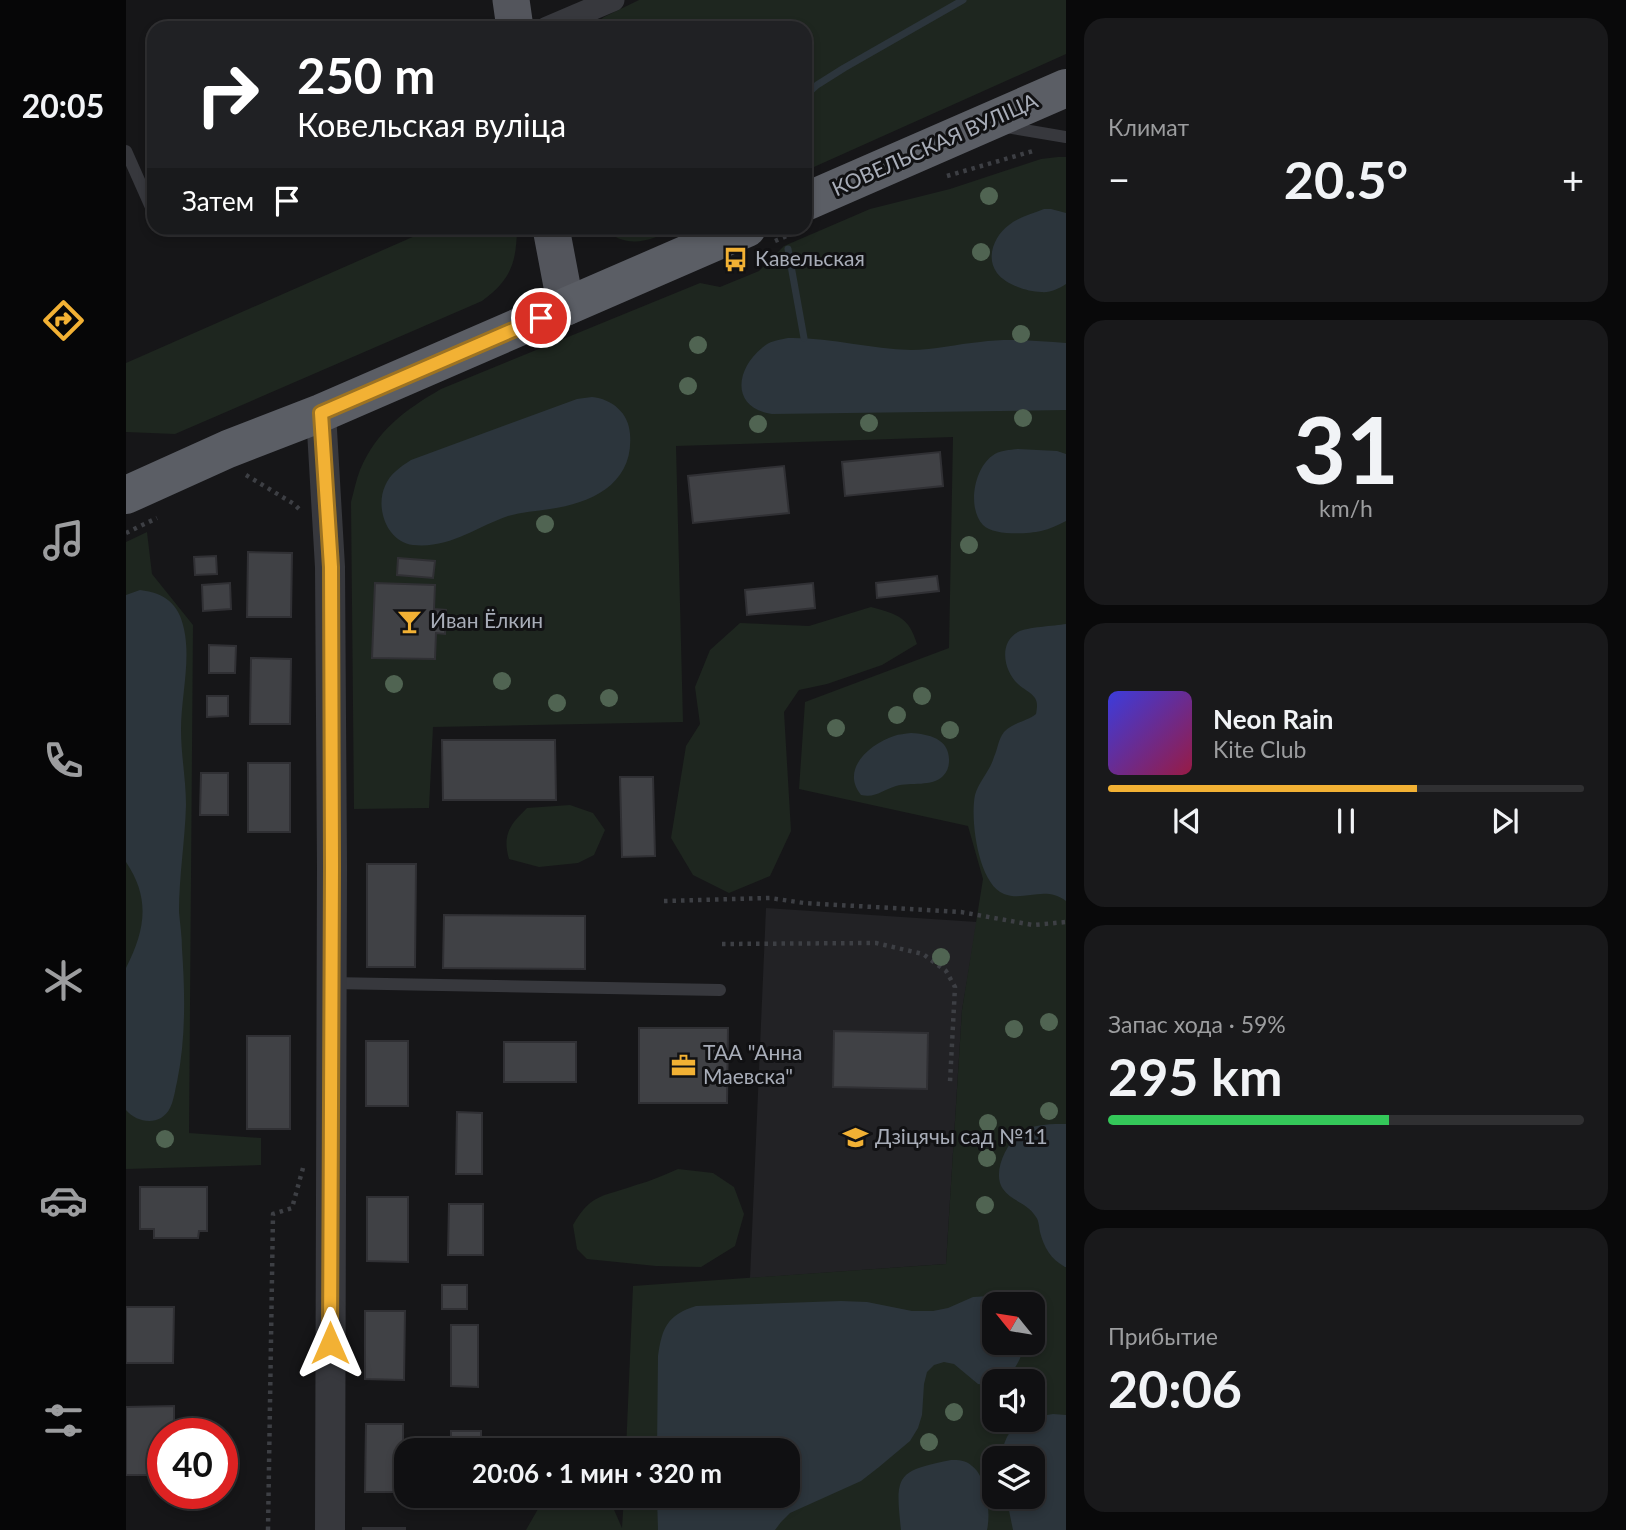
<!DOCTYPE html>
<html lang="ru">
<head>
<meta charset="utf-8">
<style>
  :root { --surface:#101012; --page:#19191b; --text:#f1f3f6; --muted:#9c9d9f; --line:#303032; --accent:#f2b134 }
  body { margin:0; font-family:Lato,sans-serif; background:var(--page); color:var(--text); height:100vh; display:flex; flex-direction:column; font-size:26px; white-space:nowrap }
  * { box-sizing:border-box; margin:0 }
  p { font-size:23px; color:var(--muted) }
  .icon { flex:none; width:38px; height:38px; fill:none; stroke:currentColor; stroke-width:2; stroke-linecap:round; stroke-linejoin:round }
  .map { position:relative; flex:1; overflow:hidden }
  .drawer { display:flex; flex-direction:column; gap:18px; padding:18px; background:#09090a; width:560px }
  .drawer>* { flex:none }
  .hud { position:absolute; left:21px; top:21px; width:665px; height:214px; border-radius:21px; box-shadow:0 4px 10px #0003,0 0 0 2px var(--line); background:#202124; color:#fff; overflow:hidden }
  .needle { width:46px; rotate:300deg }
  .fabs { position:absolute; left:856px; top:1292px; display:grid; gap:14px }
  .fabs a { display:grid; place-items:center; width:63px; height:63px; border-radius:14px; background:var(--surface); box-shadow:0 4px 10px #0003,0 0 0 2px var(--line); font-size:35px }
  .speed { position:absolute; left:21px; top:1418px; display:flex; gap:14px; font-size:35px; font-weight:700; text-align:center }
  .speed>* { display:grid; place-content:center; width:91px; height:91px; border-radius:50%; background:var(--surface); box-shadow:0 4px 10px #0003,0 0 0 2px var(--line); line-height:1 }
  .speed .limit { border:10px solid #d22; background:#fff; color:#111 }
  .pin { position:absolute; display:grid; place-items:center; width:60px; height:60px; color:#fff; margin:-30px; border:4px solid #fff; border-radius:50%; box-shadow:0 2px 7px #0007 }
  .me { position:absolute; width:77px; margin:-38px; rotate:0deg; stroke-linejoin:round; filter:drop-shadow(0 0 5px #0008) }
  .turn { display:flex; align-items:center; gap:24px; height:147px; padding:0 35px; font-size:32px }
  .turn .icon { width:91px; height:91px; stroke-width:2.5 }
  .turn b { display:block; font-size:49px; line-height:60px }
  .then { display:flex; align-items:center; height:66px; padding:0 35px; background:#0003; gap:14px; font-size:26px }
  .big { font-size:52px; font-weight:700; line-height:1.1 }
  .drawer .card { flex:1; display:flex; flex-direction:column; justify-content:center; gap:10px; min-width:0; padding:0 24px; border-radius:21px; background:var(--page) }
  .drawer .dial { align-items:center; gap:0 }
  .dial b { font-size:91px; line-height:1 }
  .song { display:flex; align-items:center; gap:21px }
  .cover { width:84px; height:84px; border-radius:10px; background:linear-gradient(135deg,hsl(240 70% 55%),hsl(340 70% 35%)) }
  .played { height:7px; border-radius:4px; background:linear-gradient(90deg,var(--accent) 65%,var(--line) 65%) }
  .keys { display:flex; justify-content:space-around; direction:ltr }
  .heat { display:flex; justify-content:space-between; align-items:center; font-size:38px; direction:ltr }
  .charge { height:10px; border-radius:5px; background:linear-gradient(90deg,#34c759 59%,var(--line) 0) }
  .trip { position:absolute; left:268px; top:1438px; width:406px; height:70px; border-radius:21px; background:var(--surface); box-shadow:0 4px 10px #0003,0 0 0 2px var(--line); font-weight:700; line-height:70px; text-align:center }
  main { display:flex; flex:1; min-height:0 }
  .tab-bar { display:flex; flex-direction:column; width:126px; justify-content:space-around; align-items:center; background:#060607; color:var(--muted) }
  .tab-bar .icon { width:49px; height:49px }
  .tab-bar .active { color:var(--accent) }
  .tab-bar b { font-size:32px; color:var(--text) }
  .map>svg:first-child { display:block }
  .built { fill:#222225 }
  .green { fill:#1e261f; fill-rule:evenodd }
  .water { fill:#2c353c }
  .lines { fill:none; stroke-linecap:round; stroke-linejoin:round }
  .stream { stroke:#2c353c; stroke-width:7 }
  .building { fill:#404145; stroke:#303034; stroke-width:2 }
  .path { stroke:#3d3f44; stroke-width:4.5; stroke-dasharray:3.5 5; stroke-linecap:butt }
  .service { stroke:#37383d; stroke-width:12 }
  .minor { stroke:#37383d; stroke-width:23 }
  .tertiary { stroke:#37383d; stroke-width:30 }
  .primary { stroke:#53555c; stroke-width:37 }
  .trunk { stroke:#5b5e65; stroke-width:38 }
  .tree { fill:#506452 }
  .route-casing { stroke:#9d7322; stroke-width:18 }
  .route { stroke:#f2b134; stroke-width:12 }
  .labels { text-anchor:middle; stroke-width:6; stroke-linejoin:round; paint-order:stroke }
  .street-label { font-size:21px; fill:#a8adb8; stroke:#111113 }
  .poi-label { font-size:21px; fill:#a8adb8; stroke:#111113; text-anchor:start }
</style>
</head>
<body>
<main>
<nav class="tab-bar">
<b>20:05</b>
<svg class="icon active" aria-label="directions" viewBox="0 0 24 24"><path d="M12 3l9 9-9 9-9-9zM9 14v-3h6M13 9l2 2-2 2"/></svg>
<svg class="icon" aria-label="music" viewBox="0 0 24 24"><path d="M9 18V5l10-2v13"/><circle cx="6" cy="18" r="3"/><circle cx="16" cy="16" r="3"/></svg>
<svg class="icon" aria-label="phone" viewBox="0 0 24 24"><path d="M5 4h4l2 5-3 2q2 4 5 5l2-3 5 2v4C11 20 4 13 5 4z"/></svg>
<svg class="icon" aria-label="climate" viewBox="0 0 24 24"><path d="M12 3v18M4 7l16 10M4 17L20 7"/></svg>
<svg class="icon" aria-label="car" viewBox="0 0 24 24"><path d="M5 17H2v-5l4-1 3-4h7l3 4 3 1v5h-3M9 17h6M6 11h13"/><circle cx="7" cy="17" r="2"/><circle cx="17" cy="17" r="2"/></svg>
<svg class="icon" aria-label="filters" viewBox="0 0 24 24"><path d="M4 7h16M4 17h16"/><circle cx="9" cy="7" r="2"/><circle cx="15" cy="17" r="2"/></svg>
</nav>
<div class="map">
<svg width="940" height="1530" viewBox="0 0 940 1530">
  <rect width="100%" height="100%" fill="#161618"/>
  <!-- built -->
  <path class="built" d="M640,908L851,922L836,1010L820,1264L624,1278Z"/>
  <!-- green -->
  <path class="green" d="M513,0H940V54L679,171V28H464L478,17Z
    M932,157H940V1530H400L416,1502L421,1496H482L496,1528L498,1496H662V1451H500L507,1286L820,1264L836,1010L857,879L842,826L673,789L679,702L823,648L827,437L550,446L557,722L307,727L303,808L228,809L225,502C228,491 230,480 234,470C251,430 279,410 315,389L574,283L594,287L633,271L658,246L744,209L824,189L915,159ZM868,1304H906V1342H868ZM868,1381H906V1419H868ZM868,1458H906V1496H868Z
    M307,228H390L391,230C390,265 384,280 356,301L49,434L0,432V363Z
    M477,228H552C525,240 502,251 477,228Z
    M21,532L26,574L67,625L63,1133L135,1138V1165L0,1169V542Z
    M745,607C771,614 783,617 791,644L756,665L701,684L673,690L658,712L665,831L644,876L603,893L567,875L545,838L560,746L574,724L569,687L584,650L614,623L683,626Z
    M444,805L467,813L479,830L468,855L452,863L413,867L383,859C376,834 384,825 401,808Z
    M552,1169L587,1173L608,1187L618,1214L609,1246L575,1267L530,1266L461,1259L451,1249L447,1225C466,1192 478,1197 510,1185C525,1181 538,1175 552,1169Z"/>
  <!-- water -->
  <path class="water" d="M918,209H925L940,213V284C932,289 924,293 915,292C901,292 879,284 871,273C859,257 869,235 883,225C893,217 906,214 918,209Z
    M662,338C703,337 744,349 785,350C808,350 831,344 854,342C883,338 911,341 940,343V410L646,414C605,408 609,370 636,348C643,341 652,340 662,338Z
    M466,397C486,399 503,413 504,434C508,483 467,503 424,509C410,511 396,512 382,516C350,527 323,549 287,545C261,542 249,508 259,486C264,474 274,467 285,460L451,399Z
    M892,449L931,451L940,454V521C932,525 924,529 915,531C901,534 868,536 857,525C841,508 848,469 866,456C873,450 884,450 892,449Z
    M14,590C39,593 53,604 58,629C65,661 55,697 55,730C55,755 60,780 60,805C59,841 53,876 53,912C54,924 56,936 56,949C59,992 60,1039 51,1082C49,1090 48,1100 44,1108C35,1126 12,1124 0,1110V968C19,930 25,899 0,862V595Z
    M940,624V901C919,885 898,902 878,894C852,884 844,819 849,795C853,781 864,771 868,757C872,748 872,740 878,732C887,722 900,722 910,714C911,708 912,703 909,698C905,692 897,689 892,684C878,671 872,643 892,632C901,627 928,626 940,624Z
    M785,733C803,734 824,739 823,761C823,767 821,772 817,776C806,787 785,782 770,786C756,790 751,798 735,795C714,769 744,744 768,736C773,734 779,734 785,733Z
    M940,1124V1267H939C925,1259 918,1248 914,1232C913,1227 913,1221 910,1217C902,1203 885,1201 877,1189C865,1172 882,1140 897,1131C908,1124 927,1124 940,1124Z
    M864,1296L885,1304H868V1342H900C895,1358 887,1380 868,1381V1383L860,1385L852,1384L828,1364L818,1362L808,1365L801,1372L798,1384L796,1415L792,1428L784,1441L753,1467L735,1481L664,1513L655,1522L649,1530H532L531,1496H662V1451H531L532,1356C536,1328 541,1315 570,1306L715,1301L741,1302L786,1311H807L822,1308L847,1297Z
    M927,1414L940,1415V1530H887L880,1496H906V1458H875C880,1423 897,1419 927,1414Z
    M825,1460C832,1460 840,1460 846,1466C861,1477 865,1513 861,1530H775C769,1475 770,1471 825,1460Z"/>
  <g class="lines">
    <!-- stream -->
    <path class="stream" d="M679,96L691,85L718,68L837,0
      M662,249L678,338"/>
  </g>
  <!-- building -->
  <path class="building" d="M814,452L817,486L719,496L716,462Z
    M658,466L663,513L567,523L562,476Z
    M122,552L166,553L165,617H121Z
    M90,556L91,574L69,575L68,557Z
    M272,558L309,561L307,578L271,575Z
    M811,576L813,591L751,598L750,583Z
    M104,583L105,609L77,611L76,585Z
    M249,583L309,585L308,609L320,610L319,634L310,633L309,659L246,658Z
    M687,583L689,608L621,615L619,590Z
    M83,645L110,646L109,673H83Z
    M125,658L165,659L164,724H124Z
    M81,696H102V716L81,717Z
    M316,740H429L430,800H317Z
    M122,763H164V832H122Z
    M75,773H102V815H74Z
    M494,777H527L529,856L496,857Z
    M241,864H290L289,967H241Z
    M318,915L459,916V969L317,968Z
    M513,1028H602L601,1103H513Z
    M708,1031L802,1033L801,1089L707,1087Z
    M121,1036H164V1129H121Z
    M240,1041H282V1106H240Z
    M378,1042H450V1082H378Z
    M331,1112L356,1113V1174H330Z
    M14,1187H81V1231H73L72,1238H28V1229H14Z
    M241,1197H282V1262L241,1261Z
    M323,1204H357V1255H322Z
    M316,1285H341V1309H316Z
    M0,1307H48L47,1363H0Z
    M239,1311H279L278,1380L239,1379Z
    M325,1325H352V1387L325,1386Z
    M48,1406V1433H37V1475H0V1407Z
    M240,1424H277V1492H239Z
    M325,1431H355V1451H325Z
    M237,1528H279V1530H237Z"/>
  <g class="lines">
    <!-- path -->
    <path class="path" d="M821,176L907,151
      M649,241L670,232
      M120,475L168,504L174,510
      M0,533L31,518
      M538,901L644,898L678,903L835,912L907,925L940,922
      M596,944L750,943L797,954L820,971L829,987L824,1082
      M142,1530L147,1214L166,1208L177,1168"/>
    <!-- service -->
    <path class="service" d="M880,127L940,137
      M0,151L28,214
      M205,983L594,990"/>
    <!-- minor -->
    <path class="minor" d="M421,28L487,0"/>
    <!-- tertiary -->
    <path class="tertiary" d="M195,413L204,567L206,866L204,1530"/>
    <!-- primary -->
    <path class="primary" d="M385,0L389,28
      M425,228L440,307"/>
    <!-- trunk -->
    <path class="trunk" d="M679,202L940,88
      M0,495L102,449L195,413L621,228"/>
  </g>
  <!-- trees -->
  <g class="tree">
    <circle cx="863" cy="196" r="9"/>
    <circle cx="855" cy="252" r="9"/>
    <circle cx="895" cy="334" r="9"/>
    <circle cx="572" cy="345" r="9"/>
    <circle cx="562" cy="386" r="9"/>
    <circle cx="897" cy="418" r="9"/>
    <circle cx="743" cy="423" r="9"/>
    <circle cx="632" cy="424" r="9"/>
    <circle cx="419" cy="524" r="9"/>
    <circle cx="843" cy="545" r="9"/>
    <circle cx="376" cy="681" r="9"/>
    <circle cx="268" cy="684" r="9"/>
    <circle cx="796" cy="696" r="9"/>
    <circle cx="483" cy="698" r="9"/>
    <circle cx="431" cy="703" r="9"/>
    <circle cx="771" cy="715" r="9"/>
    <circle cx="710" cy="728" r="9"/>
    <circle cx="824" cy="730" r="9"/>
    <circle cx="815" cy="957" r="9"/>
    <circle cx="923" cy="1022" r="9"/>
    <circle cx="888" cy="1029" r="9"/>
    <circle cx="923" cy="1111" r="9"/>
    <circle cx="862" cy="1123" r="9"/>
    <circle cx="39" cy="1139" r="9"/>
    <circle cx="861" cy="1158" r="9"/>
    <circle cx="859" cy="1205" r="9"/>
    <circle cx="828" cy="1412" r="9"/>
    <circle cx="803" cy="1442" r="9"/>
  </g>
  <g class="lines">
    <defs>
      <path id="route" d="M204,1343L206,866L205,567L195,413L415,318"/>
    </defs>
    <!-- route casing -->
    <use href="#route" class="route-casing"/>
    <!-- route -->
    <use href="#route" class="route"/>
  </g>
  <!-- icons -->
  <defs>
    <symbol id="bus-bare" viewBox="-9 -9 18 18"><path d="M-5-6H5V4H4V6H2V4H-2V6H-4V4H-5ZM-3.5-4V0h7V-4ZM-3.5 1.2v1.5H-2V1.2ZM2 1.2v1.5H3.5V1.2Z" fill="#f2b134" stroke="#111113" stroke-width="2.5" paint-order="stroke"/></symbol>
    <symbol id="bar-bare" viewBox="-9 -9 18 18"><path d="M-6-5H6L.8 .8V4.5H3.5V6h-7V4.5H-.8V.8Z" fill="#f2b134" stroke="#111113" stroke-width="2.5" paint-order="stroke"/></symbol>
    <symbol id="office-bare" viewBox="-9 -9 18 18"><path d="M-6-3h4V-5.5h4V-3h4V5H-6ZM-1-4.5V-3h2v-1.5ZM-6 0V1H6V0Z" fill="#f2b134" stroke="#111113" stroke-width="2.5" paint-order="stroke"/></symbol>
    <symbol id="school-bare" viewBox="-9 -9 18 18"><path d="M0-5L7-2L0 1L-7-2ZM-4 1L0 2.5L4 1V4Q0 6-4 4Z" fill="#f2b134" stroke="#111113" stroke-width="2.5" paint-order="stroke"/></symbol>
  </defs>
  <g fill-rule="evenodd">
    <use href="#bus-bare" x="592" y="242" width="35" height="35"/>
    <use href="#bar-bare" x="266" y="604" width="35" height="35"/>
    <use href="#office-bare" x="540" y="1048" width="35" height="35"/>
    <use href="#school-bare" x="712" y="1120" width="35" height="35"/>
  </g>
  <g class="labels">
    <!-- street labels -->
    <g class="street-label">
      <text transform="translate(809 145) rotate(-24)" y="7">КОВЕЛЬСКАЯ ВУЛІЦА</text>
    </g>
    <!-- poi labels -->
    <g class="poi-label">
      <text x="629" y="266">Кавельская</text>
      <text x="304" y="628">Иван Ёлкин</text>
      <text x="577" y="1060">ТАА "Анна<tspan x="577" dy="24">Маевска"</tspan></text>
      <text x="749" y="1144">Дзіцячы сад №11</text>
    </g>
  </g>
</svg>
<div class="fabs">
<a><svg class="needle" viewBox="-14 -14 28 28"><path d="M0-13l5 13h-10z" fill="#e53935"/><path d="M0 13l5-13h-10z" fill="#9c9d9f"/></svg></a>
<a><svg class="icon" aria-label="sound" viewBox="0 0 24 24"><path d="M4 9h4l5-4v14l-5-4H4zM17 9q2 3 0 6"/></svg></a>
<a><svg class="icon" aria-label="layers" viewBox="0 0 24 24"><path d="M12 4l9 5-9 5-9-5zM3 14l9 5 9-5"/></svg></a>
</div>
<div class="speed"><div class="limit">40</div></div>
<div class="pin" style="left:415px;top:318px;background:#d93025"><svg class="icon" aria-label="arrive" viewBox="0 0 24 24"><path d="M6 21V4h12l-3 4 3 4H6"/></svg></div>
<svg class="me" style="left:204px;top:1343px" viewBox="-20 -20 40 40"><path d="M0-17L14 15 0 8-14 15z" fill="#f2b134" stroke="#fff" stroke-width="4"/></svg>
<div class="trip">20:06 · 1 мин · 320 m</div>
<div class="hud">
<div class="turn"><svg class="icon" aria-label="right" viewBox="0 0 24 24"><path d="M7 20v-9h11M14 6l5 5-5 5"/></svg><div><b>250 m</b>Ковельская вуліца</div></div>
<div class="then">Затем<svg class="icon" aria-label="arrive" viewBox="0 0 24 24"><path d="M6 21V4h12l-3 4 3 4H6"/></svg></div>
</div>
</div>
<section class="drawer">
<div class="card"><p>Климат</p>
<div class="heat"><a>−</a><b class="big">20.5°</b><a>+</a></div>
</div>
<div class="card dial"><b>31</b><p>km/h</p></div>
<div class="card">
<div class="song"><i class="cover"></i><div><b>Neon Rain</b><p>Kite Club</p></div></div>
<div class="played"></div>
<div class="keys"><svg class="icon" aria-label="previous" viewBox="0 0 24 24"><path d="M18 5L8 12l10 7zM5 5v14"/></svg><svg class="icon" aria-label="pause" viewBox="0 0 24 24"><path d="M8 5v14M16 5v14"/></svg><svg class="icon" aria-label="next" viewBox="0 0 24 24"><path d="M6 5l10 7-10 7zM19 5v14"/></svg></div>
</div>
<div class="card"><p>Запас хода · 59%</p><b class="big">295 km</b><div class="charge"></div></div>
<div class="card"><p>Прибытие</p><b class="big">20:06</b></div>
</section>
</main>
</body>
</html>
